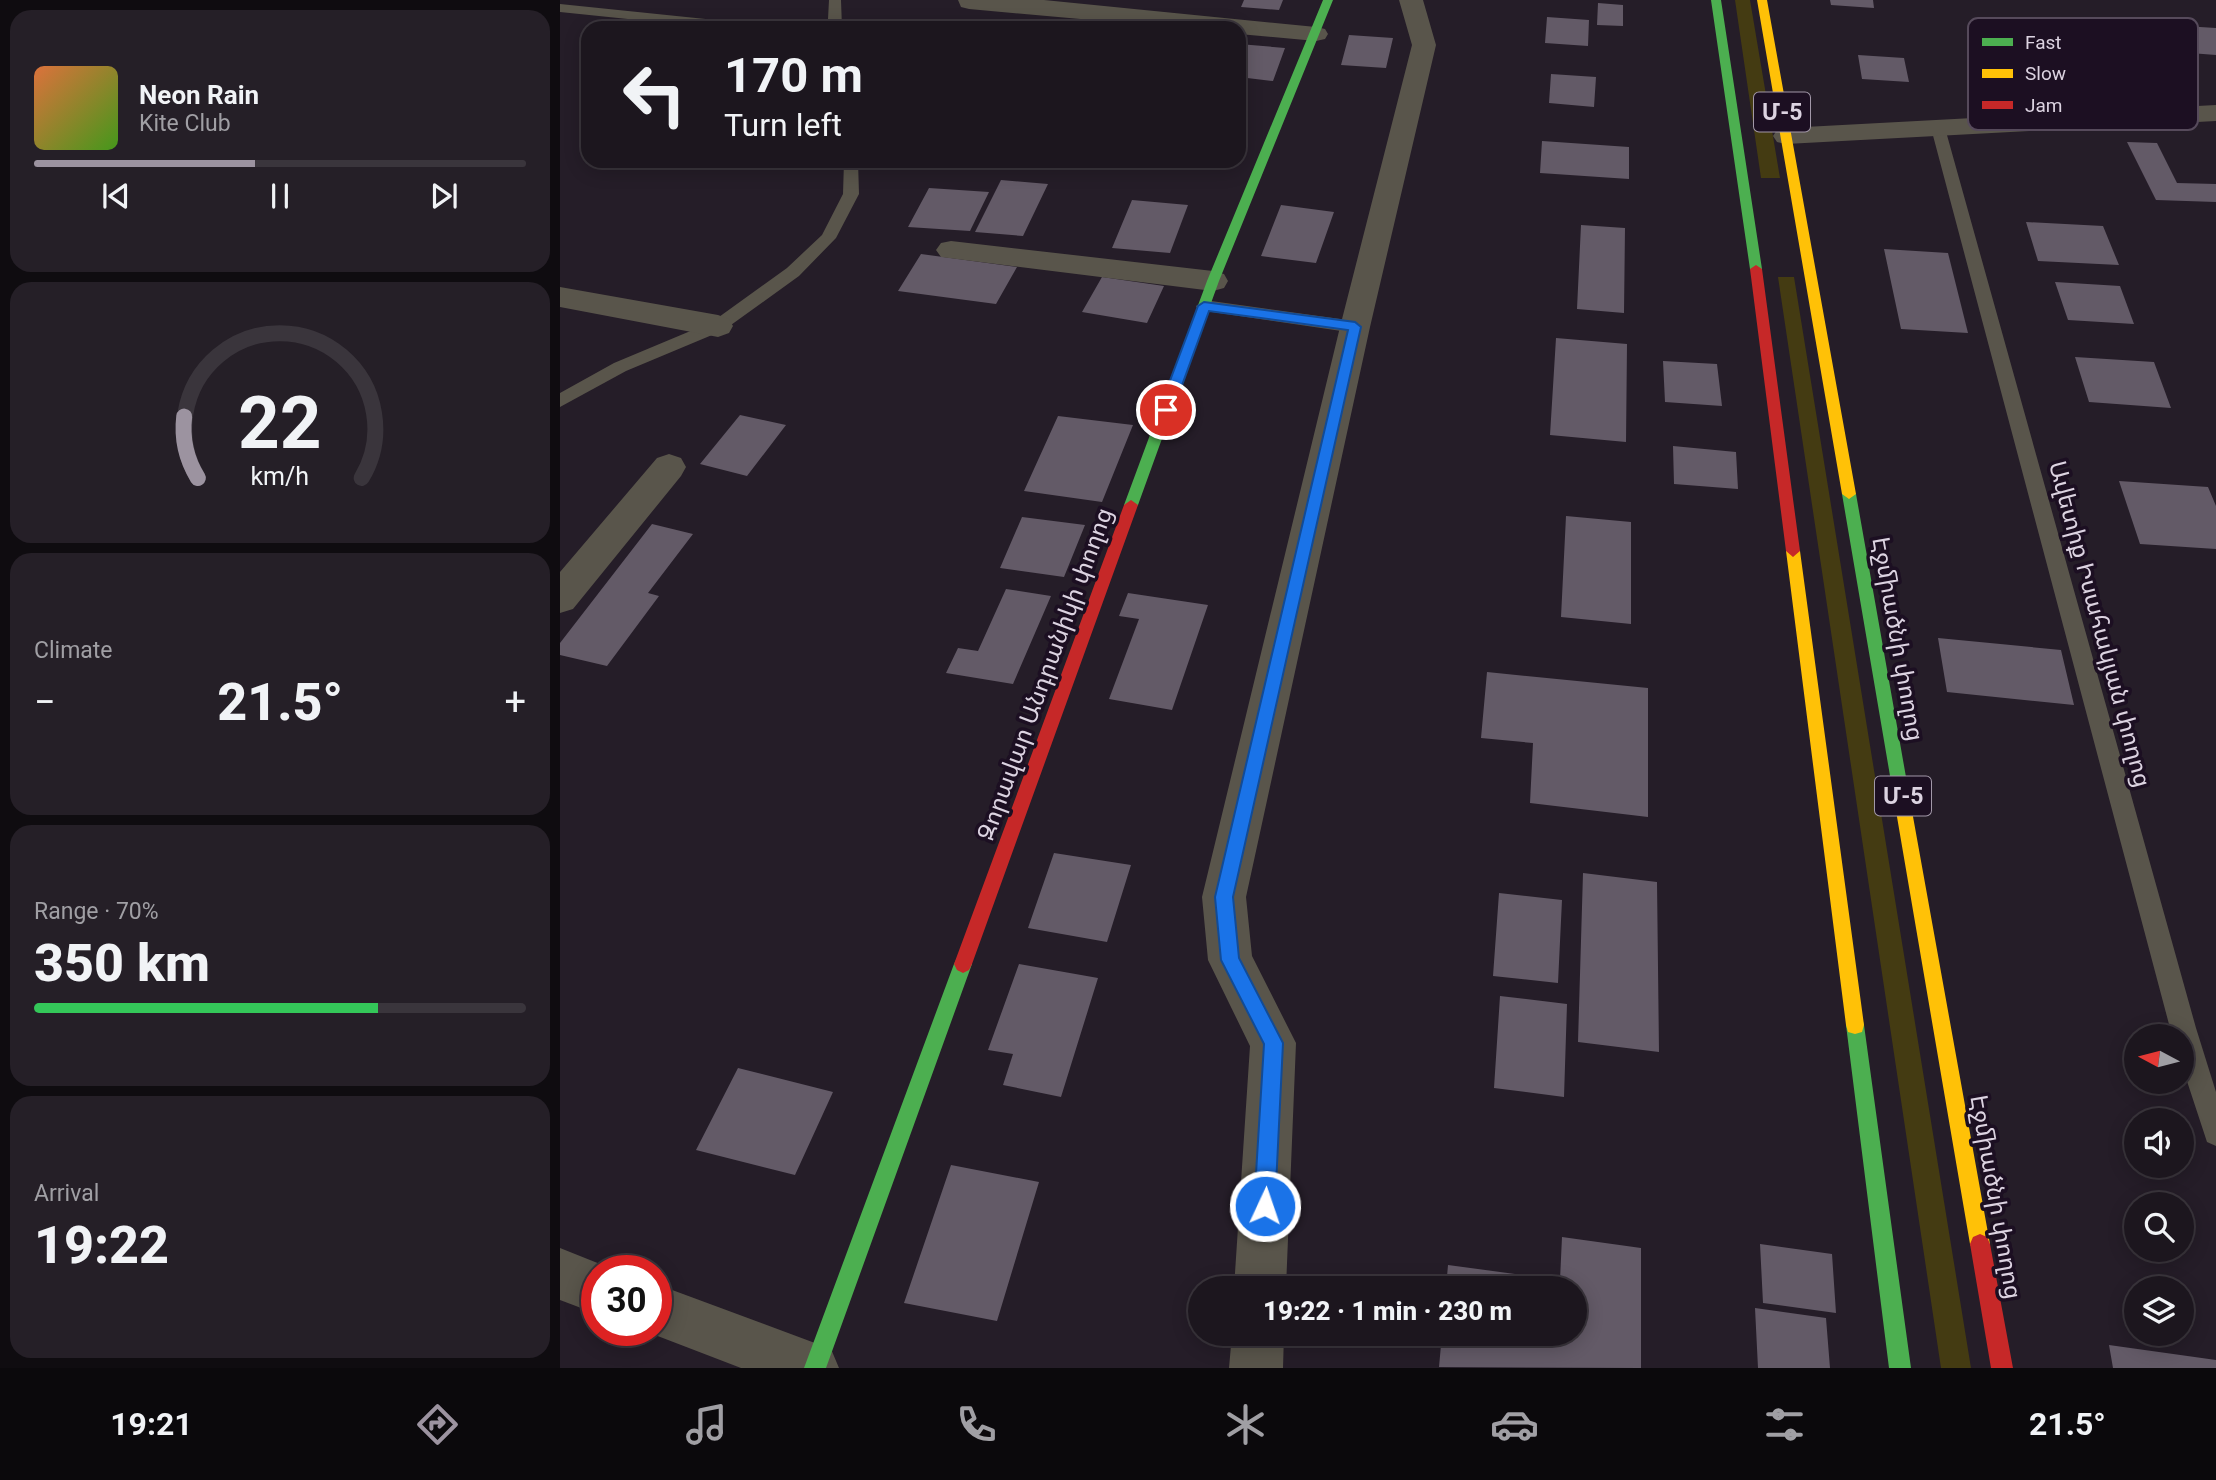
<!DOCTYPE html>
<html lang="en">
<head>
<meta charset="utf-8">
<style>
  :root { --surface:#1c161e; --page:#251f27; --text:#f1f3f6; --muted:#a09fa4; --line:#3a353c; --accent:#9c93a0 }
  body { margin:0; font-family:Roboto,"Noto Sans Armenian",sans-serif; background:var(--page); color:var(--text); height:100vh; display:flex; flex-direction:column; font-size:26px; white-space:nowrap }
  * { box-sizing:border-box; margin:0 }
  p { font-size:23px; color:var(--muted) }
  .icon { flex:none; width:38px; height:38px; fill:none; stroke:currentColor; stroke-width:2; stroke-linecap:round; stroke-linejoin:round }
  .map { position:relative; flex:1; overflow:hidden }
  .side { display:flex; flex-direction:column; gap:10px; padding:10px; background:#0f0c10; width:560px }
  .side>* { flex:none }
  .top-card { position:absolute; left:21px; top:21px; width:665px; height:147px; border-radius:21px; box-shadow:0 4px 18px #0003,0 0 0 2px var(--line); background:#1c161e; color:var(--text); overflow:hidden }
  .needle { width:46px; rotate:277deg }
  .buttons { position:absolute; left:1564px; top:1024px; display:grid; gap:14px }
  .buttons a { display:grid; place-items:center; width:70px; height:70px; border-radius:50%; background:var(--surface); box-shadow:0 4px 18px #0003,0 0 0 2px var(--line); font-size:35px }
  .speed { position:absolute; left:21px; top:1255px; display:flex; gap:14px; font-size:35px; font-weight:700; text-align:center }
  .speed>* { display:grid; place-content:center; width:91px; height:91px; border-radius:50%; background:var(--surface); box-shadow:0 4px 18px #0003,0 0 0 2px var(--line); line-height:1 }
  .speed .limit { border:10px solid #d22; background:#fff; color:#111 }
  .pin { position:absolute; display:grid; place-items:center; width:60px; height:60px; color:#fff; margin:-30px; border:4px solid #fff; border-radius:50%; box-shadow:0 2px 7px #0007 }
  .me { position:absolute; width:77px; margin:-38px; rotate:3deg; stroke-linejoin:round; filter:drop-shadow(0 0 5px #0008) }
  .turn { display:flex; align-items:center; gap:24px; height:147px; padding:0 28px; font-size:32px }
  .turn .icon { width:91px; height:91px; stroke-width:2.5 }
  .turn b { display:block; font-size:49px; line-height:60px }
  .big { font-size:52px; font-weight:800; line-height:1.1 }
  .side .tile { flex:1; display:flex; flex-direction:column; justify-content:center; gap:10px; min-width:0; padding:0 24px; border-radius:21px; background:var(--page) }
  .side .dial { align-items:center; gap:0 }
  .dial svg { height:182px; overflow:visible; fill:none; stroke:var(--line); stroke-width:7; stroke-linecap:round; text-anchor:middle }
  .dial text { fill:var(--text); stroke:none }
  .song { display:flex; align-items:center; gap:21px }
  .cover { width:84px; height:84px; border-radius:10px; background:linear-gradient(135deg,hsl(20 70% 55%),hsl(100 70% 35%)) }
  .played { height:7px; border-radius:4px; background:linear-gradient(90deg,var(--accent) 45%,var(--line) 45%) }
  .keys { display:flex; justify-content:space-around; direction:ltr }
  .heat { display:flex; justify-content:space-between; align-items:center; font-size:38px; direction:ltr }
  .charge { height:10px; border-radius:5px; background:linear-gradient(90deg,#34c759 70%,var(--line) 0) }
  .trip { position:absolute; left:628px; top:1276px; width:399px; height:70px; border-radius:35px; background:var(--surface); box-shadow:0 4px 18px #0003,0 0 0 2px var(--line); font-weight:800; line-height:70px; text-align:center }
  .dock { display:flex; height:112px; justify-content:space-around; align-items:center; background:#0b090c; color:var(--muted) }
  .dock .icon { width:49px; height:49px }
  .dock .current { color:var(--accent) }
  .dock b { font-size:32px; color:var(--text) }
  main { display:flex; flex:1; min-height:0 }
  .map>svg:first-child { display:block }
  .green { fill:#443b12 }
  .building { fill:#635a67 }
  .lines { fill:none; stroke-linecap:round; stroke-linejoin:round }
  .lane { fill:#59554b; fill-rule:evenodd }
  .street { fill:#59554b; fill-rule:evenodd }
  .fast { fill:#4caf50; fill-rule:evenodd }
  .slow { fill:#ffc107; fill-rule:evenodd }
  .jam { fill:#c62828; fill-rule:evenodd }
  .route { fill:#1a73e8; stroke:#114b97; stroke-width:2 }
  .labels { text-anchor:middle; stroke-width:7; stroke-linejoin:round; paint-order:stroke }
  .shield { fill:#1c0f22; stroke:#a298a8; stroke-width:2 }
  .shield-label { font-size:23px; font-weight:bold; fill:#dcd3e1 }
  .street-label { font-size:24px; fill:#dcd3e1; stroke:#1c0f22 }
  .key { fill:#1c0f22; stroke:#564a5b; stroke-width:2 }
  .key-label { font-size:19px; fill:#dcd3e1 }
</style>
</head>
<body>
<main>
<section class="side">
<div class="tile">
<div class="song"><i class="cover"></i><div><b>Neon Rain</b><p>Kite Club</p></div></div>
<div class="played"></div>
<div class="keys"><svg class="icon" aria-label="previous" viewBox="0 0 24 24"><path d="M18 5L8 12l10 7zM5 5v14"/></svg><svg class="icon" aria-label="pause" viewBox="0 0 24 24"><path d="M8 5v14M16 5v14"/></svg><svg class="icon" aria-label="next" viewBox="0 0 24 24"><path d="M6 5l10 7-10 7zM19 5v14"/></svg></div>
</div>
<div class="tile dial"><svg viewBox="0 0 100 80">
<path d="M14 69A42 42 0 1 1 86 69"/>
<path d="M14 69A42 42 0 0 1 8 42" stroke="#9c93a0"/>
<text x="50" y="56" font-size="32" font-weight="700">22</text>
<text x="50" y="72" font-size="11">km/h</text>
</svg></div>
<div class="tile"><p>Climate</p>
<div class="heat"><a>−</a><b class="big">21.5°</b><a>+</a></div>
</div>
<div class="tile"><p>Range · 70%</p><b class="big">350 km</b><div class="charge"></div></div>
<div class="tile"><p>Arrival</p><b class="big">19:22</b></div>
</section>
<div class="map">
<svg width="1656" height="1368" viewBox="0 0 1656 1368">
  <rect width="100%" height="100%" fill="#251d28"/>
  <!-- green -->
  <path class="green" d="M1175,0H1190L1220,178H1201Z
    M1218,277H1234L1411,1368H1381Z"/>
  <!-- building -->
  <path class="building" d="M684,0H723L719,10L681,7Z
    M1270,0H1313L1314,8L1271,5Z
    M1038,3L1063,5V26L1037,25Z
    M987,17L1029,20L1028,46L985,43Z
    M445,20L505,26V28H440Z
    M1592,24L1656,28V55L1604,51Z
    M789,35L833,38L826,68L781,65Z
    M679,44L725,48L713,81L679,77Z
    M1298,55L1344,58L1349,82L1302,79Z
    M991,74L1036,77L1034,107L989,103Z
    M982,141L1069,147V179L980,173Z
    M1567,142L1597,143L1617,183L1656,184V202L1596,200Z
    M441,180L488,184L463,236L415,232Z
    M369,188L429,192L410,231L348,227Z
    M572,200L628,205L610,253L552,248Z
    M721,205L774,212L756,263L701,256Z
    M1466,222L1543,226L1559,265L1478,261Z
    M1021,225L1065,228L1064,313L1017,309Z
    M1324,249L1388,253L1408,333L1341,329Z
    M361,254L457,267L436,304L338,291Z
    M542,277L604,286L587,323L522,312Z
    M1495,282L1560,286L1574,324L1508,320Z
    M996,338L1067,344L1066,442L990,435Z
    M1515,357L1594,362L1611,408L1529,402Z
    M1103,361L1157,364L1162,406L1105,402Z
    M180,415L226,425L187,476L140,464Z
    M498,416L573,425L542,502L464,491Z
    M1113,446L1176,452L1178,489L1114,484Z
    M1559,481L1648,487L1656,506V549L1580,544Z
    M1006,516L1071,522V624L1001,617Z
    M462,517L525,525L504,577L440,568Z
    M92,524L133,534L88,593L99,596L47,666L0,655V643Z
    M446,589L491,596L453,684L386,673L398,648L418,651Z
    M568,593L648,605L612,710L549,699L579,619L559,616Z
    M1378,638L1501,650L1514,705L1387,692Z
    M927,672L1088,688V817L970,803L973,743L921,738Z
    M494,853L571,865L547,942L468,928Z
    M1023,873L1097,882L1099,1052L1018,1042Z
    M939,893L1002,900L998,983L933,976Z
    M459,964L538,978L501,1097L443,1085L453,1054L428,1050Z
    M940,996L1007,1004L1004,1097L934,1088Z
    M178,1068L273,1092L235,1175L136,1150Z
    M391,1165L479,1182L437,1321L344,1303Z
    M1002,1237L1081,1248V1368L879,1367L882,1334H1015V1288H886L888,1265L1000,1280Z
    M1200,1244L1272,1254L1276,1313L1203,1303Z
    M1195,1308L1266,1318L1270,1368H1198Z
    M1549,1345L1656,1360V1368H1553Z"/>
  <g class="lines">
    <!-- lane -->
    <path class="lane" d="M269,0H281L282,28H232L234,25L268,19Z
      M0,4L194,24L201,28H155L0,12Z
      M1378,124L1385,128L1636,1028L1656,1092V1146L1647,1142L1622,1066V1036H1613L1610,1028L1371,128Z
      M284,161H298L299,194L276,238L239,276L164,330L66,371L0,407V393L54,363L152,322L227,268L262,235L283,194Z
      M644,300L795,321L803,327L795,333L638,310L636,306Z"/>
    <!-- street -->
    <path class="street" d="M398,0H484L756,27L765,29L768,34L765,39L756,41L679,34V28H621L409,9L401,7Z
      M839,0H863L876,45L810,327L686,897L692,956L736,1043L726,1288H674L690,1046L648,960L642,897L780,327L852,45Z
      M1656,105V121L1226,144L1217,142L1213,136L1217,130L1226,128Z
      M391,241L653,271L664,274L668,281L664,288L653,291L381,257L376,250L381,243Z
      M0,287L158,315L169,319L173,326L169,333L158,337L0,307Z
      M109,454L121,458L126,467L121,476L13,609L0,613V572L97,458Z
      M0,1248L55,1270H37V1314L0,1300Z
      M96,1284L271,1349L279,1368H181L82,1330H96Z
      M672,1334H724L723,1368H669Z"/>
    <!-- fast -->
    <path class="fast" d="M763,0H773L659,281L578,505L571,510L566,509L564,505L647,281Z
      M1151,0H1161L1202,269L1196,273L1190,269Z
      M1289,489L1296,494L1352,811L1350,816L1344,819L1338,816L1336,811L1282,494Z
      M403,955L409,958L412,964L266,1368H244L394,964L397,958Z
      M1295,1016L1302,1018L1304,1025L1351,1368H1329L1286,1025L1288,1018Z"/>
    <!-- slow -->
    <path class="slow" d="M1197,0H1207L1296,494L1289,499L1282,494Z
      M1233,545L1240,551L1304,1025L1302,1032L1295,1034L1288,1032L1286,1025L1226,551Z
      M1344,803L1350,806L1352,811L1430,1244L1427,1251L1420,1254L1413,1251L1410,1244L1336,811L1338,806Z"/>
    <!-- jam -->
    <path class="jam" d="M1196,265L1202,269L1240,551L1233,557L1226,551L1190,269Z
      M571,500L578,505L412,964L409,970L403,973L397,970L394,964L564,505Z
      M1420,1234L1427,1237L1430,1244L1453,1368H1431L1410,1244L1413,1237Z"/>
  </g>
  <!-- route -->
  <path class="route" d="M644,302L795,322L801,327L673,897L679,958L723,1043L715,1206L712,1214L705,1217L697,1214L694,1206L704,1044L661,960L655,897L788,330L649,311L613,410L606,415L601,413L599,410L638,306Z"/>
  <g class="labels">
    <!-- shield labels -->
    <g class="shield">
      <rect x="1194" y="92.5" width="56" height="39" rx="5"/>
      <rect x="1315" y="776.5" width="56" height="39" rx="5"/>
    </g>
    <g class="shield-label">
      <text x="1222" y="120">Մ-5</text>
      <text x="1343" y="804">Մ-5</text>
    </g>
    <!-- street labels -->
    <g class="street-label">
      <text transform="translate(1540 624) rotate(75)" y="8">Ավետիք Իսահակյան փողոց</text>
      <text transform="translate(1338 639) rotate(80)" y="8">Էջմիածնի փողոց</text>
      <text transform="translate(485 674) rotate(-70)" y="8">Զորավար Անդրանիկի փողոց</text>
      <text transform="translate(1436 1197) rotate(80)" y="8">Էջմիածնի փողոց</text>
    </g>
  </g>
  <!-- legend -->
  <rect x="1408" y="18" width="230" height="112" rx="10" class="key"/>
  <rect x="1422" y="38" width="31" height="8" fill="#4caf50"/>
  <rect x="1422" y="69" width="31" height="9" fill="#ffc107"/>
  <rect x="1422" y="101" width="31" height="8" fill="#c62828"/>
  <g class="key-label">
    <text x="1465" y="49">Fast</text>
    <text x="1465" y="80">Slow</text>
    <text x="1465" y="112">Jam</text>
  </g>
</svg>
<div class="buttons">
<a><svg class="needle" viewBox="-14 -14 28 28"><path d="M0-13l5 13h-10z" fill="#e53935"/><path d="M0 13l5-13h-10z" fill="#a09fa4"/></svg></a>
<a><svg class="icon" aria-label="sound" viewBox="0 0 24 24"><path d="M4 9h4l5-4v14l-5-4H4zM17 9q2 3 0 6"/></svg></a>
<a><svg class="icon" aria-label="search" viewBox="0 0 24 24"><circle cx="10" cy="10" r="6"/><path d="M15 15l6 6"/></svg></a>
<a><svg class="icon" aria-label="layers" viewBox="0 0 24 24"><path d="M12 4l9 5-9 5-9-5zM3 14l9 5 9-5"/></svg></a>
</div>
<div class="speed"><div class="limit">30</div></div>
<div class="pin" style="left:606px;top:410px;background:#d93025"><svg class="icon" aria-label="arrive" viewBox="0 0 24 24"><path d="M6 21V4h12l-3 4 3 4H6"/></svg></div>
<svg class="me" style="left:705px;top:1206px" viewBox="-20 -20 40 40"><circle r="17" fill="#1a73e8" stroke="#fff" stroke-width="3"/><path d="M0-11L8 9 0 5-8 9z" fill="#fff"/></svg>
<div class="trip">19:22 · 1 min · 230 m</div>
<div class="top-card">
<div class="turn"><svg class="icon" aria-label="left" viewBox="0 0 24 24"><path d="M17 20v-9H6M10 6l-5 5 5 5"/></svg><div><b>170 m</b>Turn left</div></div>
</div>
</div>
</main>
<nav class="dock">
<b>19:21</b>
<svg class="icon current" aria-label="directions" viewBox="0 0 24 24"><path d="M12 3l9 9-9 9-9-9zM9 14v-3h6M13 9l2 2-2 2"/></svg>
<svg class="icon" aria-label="music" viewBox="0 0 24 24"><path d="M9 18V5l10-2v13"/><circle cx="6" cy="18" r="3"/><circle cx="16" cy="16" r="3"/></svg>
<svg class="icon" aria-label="phone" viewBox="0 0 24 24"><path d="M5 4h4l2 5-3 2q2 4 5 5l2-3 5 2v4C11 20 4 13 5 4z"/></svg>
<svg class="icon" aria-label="climate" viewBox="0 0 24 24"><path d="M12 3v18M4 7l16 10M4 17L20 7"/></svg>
<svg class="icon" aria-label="car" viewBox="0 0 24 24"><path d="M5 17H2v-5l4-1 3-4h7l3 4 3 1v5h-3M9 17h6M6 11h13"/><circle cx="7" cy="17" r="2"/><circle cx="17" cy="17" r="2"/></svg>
<svg class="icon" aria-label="filters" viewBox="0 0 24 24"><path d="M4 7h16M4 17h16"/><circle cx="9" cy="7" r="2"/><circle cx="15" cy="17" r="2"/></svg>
<b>21.5°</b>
</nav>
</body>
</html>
